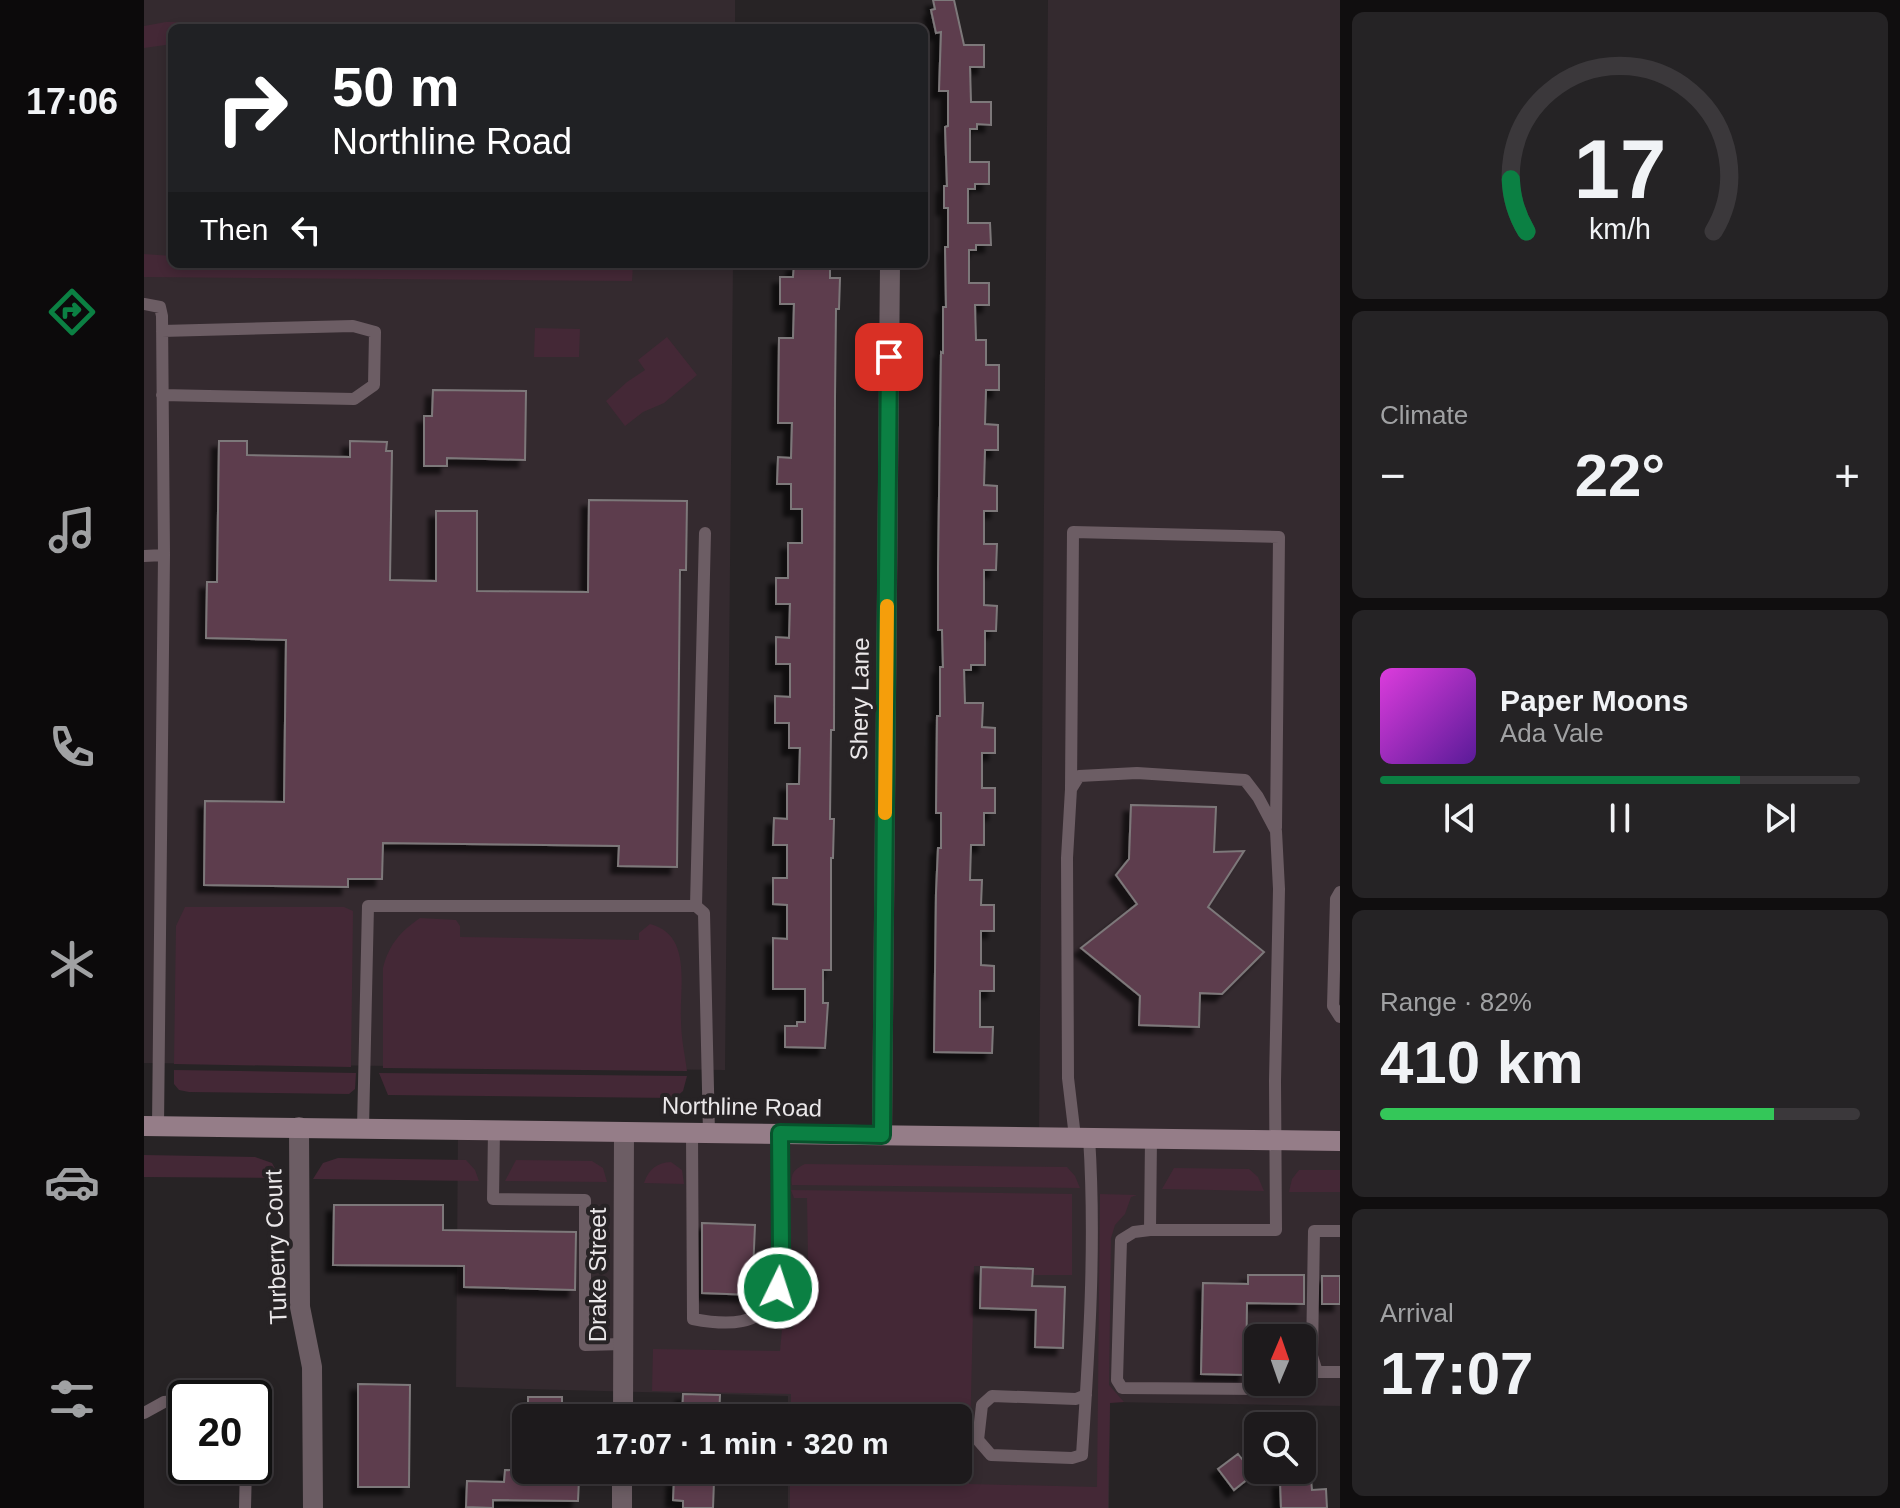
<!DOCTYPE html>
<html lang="en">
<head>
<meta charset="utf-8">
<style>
  :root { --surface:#1d1a1c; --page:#252325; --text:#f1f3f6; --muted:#a0a1a3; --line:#3b383b; --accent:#0b8043 }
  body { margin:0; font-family:Helvetica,sans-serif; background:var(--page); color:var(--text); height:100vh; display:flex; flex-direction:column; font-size:30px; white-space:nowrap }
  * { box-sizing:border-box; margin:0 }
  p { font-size:26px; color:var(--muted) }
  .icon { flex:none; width:44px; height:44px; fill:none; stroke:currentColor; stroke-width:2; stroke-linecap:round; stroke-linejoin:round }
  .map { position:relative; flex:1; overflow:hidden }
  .panel { display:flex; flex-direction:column; gap:12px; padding:12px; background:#100e0f; width:560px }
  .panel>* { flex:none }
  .banner { position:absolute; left:24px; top:24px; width:760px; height:244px; border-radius:12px; box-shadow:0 4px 12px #0003,0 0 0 2px var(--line); background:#202124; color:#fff; overflow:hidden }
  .needle { width:52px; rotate:2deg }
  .controls { position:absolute; left:1100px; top:1324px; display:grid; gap:16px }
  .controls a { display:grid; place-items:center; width:72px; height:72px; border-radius:12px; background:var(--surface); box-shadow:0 4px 12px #0003,0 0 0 2px var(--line); font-size:40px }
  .speed { position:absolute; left:24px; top:1380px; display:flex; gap:16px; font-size:40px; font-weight:700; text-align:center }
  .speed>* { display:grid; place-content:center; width:104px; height:104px; border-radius:50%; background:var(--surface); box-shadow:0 4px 12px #0003,0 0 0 2px var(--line); line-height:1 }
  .speed .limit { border:4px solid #111; border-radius:12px; background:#fff; color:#111 }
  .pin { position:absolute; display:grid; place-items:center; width:68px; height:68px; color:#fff; margin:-34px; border-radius:16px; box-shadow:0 4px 12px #0006 }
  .me { position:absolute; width:88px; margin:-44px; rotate:4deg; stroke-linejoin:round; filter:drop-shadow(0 0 6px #0008) }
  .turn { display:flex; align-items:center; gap:28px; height:168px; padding:0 32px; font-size:36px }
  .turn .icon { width:104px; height:104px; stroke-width:2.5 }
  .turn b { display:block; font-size:56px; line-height:68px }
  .then { display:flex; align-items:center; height:76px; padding:0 32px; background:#0003; gap:16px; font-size:30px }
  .big { font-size:60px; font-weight:700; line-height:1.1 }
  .panel .card { flex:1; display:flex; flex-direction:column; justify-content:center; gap:12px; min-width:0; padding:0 28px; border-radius:12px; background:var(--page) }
  .panel .dial { align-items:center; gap:0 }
  .dial svg { height:208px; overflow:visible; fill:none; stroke:var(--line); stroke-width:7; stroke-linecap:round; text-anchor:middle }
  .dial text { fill:var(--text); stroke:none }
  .song { display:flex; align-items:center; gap:24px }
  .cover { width:96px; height:96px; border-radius:12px; background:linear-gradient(135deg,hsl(300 70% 55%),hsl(270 70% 35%)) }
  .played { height:8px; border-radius:4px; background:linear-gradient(90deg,var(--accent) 75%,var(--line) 75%) }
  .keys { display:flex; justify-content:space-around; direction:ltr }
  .heat { display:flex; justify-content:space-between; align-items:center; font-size:44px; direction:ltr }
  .charge { height:12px; border-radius:6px; background:linear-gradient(90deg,#34c759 82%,var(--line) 0) }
  .trip { position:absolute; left:368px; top:1404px; width:460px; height:80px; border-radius:12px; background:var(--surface); box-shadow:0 4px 12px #0003,0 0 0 2px var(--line); font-weight:700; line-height:80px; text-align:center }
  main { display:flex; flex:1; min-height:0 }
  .tab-bar { display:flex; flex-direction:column; width:144px; justify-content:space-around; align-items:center; background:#0c0a0b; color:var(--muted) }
  .tab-bar .icon { width:56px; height:56px }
  .tab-bar .on { color:var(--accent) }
  .tab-bar b { font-size:36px; color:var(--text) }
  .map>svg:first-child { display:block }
  .built { fill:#342a2f; fill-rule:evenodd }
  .green { fill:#442836 }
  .building { fill:#5d3d4d; stroke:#7d787a; stroke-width:2; filter:url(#shadow) }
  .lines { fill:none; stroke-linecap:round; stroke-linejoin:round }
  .service { stroke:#6c5d64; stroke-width:12 }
  .minor { stroke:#6c5d64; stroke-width:20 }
  .secondary { stroke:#957d88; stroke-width:20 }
  .route-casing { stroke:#07532c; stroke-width:20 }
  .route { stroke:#0b8043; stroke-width:14 }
  .slow { stroke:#f59e0b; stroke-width:14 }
  .labels { text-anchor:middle; stroke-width:8; stroke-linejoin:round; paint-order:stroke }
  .street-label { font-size:24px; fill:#eae7e9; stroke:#272325 }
</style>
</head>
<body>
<main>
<nav class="tab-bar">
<b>17:06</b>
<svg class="icon on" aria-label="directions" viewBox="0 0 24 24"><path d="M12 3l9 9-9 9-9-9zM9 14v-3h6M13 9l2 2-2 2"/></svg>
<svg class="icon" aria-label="music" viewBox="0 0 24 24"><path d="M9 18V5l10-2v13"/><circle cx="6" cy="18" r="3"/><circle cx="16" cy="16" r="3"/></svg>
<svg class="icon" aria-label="phone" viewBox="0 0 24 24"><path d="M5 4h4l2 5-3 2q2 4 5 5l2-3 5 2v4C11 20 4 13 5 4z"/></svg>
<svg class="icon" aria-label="climate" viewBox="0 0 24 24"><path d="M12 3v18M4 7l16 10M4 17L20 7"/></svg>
<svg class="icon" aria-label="car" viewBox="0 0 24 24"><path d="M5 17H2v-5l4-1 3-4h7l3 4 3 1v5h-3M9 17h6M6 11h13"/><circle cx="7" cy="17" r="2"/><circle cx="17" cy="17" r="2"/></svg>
<svg class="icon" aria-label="filters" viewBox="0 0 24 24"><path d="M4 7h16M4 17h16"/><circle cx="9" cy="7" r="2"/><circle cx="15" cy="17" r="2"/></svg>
</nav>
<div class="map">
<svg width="1196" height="1508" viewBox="0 0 1196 1508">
  <defs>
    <filter id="shadow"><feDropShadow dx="-7" dy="7" stdDeviation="2" flood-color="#0009"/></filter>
  </defs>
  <rect width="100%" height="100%" fill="#272325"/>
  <!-- built -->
  <path class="built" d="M0,0H591V28H28V264H589L581,1070L0,1063Z
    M904,0H1196V1406L966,1402L965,1508H644V1470H814V1418H644V1396L312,1387L314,1129L895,1136ZM1114,1338H1158V1382H1114Z"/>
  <!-- green -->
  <path class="green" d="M22,22L356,25L387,28H28V44L0,48V26Z
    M0,254L28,256V264H489L488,281L0,277Z
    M391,328L436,329L435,357H390Z
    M523,337L553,375L520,403L499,412L481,426L462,401L483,382L501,370L494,360Z
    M41,907H200L209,911L207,1067L30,1064L32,926Z
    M276,918L312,920L316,926V937L495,940V933L506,924C549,935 535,987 537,1021C537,1038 541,1055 543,1071L239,1068V968C245,944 257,931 276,918Z
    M30,1070L212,1073L211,1089L205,1094L45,1092L35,1090L30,1084Z
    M235,1073L543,1076L539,1091L531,1098L244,1095Z
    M0,1155L111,1157L128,1163L136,1178L0,1177Z
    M194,1158L322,1160L331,1170L335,1181L169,1179L179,1163Z
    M372,1160L448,1161L459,1168L463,1182L361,1181Z
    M527,1162L538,1170L540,1184L500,1183C505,1169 512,1163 527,1162Z
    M661,1164L923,1167L931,1176L936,1188L648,1185C646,1173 651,1169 661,1164Z
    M1030,1168L1105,1169L1114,1177L1120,1191L1018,1189Z
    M1155,1170H1196V1192H1145L1148,1179Z
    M647,1190L928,1194V1275H890V1267L830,1266L825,1484L953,1487L956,1194L993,1195L987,1197L981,1214L971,1225L967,1238L965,1385L980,1402L966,1403L964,1508H646V1470H814V1418H647V1394L508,1391L509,1349L636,1351L638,1329H649L650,1320L665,1319L663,1198H650Z"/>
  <!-- building -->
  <path class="building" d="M789,0H810L820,45H840V67H826L827,102H847V125L833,124V129H826V162H845V184H831V189H824V223H846L847,245H832V250H825V283H845V305H831L832,340H842V365H855V390H842L841,424L854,425V450H841L840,485L853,486V511H840V544H853L852,570H840V605L853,606L852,631H841V665H827V670H820L821,703H839L838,727L851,728V753H838V788H851V813H840V845H827L826,880H838L837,905H850V931H837V965L850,966V991H836V1027H849L848,1053L790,1052L792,893L794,848H797V813H792L793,716H796V667H799L798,630H794V569L797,352L799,353V307H802L801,247H804V208H800V186H803L801,127L804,126V91H795L797,32L792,33L787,10L791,9Z
    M650,264H686V278H696L695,309H692L691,397L690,730H687L686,819H690L689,858H687V970H679V1003H684L681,1048L641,1047V1026H653V1022H661V989H629V938L643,939V905L629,904V878H643V845H629L630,818L643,819V784H655L656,748H645V723H631V696L646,697V664H632V637L645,638L646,604H632V578H644V543H658V509H647V484H633L634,457L647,458L648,423H634L635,338H649L650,304H636V277H649Z
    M289,390L382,391L381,460L303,458V466H280V416H288Z
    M75,441H103V455L206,457V441L243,442L242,451H248L246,580L292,581V511H333V591L444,592L445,500L543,501L542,570H536L533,867L474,866L475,846L239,843L238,879H204V887L60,885L61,801L140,802L142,640L62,638L63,582H73Z
    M987,805L1072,807L1070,852L1100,851L1064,907L1120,952L1078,994L1056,993L1055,1027L995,1025L996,996L937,948L993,904L972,875L985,859Z
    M190,1205H299V1230L432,1232L431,1290L320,1287V1266L189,1265Z
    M558,1223L611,1225L608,1295L558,1293Z
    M837,1267L889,1269L888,1286L921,1287L919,1348L891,1347L892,1310L836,1308Z
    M1104,1275H1160V1304L1103,1303L1102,1375L1057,1374L1059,1283L1104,1284Z
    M1178,1276H1196V1304H1178Z
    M214,1384L266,1385L265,1487H214Z
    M539,1394L576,1395L575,1418H538Z
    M384,1397H418V1418H384Z
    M1094,1454L1110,1474L1090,1490L1074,1469Z
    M361,1470L428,1471V1480H435L434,1501L349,1500V1508L322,1507L323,1481L360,1482Z
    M530,1479L570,1481L569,1508H539V1501L529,1500Z
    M1167,1479L1168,1490L1182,1489L1183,1508H1137L1136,1481Z"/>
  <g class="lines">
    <!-- service -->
    <path class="service" d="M0,304L16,307L18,316L20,555L14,1126
      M18,331L209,326L231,332L230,385L210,399L18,395
      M0,556L20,555
      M927,788L929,532L1135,537L1132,828
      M1196,892L1192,899L1189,1006L1196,1017
      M552,906L561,533
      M219,1128L224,906H552L560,913L565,1133
      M350,1130L349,1199L441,1200V1345L479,1344
      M548,1133L549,1319C632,1335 637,1297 637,1227C637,1196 637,1165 636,1133
      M931,1137L924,1078L923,858L927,789L935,776L993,773L1101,780L1114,797L1132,831L1135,889L1131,1081L1132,1230H1006L1007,1138
      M1006,1230L990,1232L977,1240L973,1380L978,1388L1117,1389
      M1196,1231H1170L1168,1356L1173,1372H1196
      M942,1395L932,1399L848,1396L838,1405L834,1440L847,1455L928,1458L938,1455C945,1350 952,1243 945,1137
      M0,1413L20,1402L42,1400
      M101,1508L102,1466"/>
    <!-- minor -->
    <path class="minor" d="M155,1127L156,1307L168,1367L169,1508
      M738,1135L746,264
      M479,1418L480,1132
      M478,1508V1470"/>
    <!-- secondary -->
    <path class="secondary" d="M0,1126L1196,1141"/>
  </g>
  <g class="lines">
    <defs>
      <path id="route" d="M634,1288L637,1251L636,1133L738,1135L745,357"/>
    </defs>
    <!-- route casing -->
    <use href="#route" class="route-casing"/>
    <!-- route -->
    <use href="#route" class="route"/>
    <!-- slow -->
    <path class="slow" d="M741,813L743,606"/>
  </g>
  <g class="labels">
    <!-- street labels -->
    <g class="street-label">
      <text transform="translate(716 699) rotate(-89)" y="8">Shery Lane</text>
      <text transform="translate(598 1107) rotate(1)" y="8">Northline Road</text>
      <text transform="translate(132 1247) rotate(-92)" y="8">Turberry Court</text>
      <text transform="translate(454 1275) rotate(-90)" y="8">Drake Street</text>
    </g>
  </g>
</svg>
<div class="controls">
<a><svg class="needle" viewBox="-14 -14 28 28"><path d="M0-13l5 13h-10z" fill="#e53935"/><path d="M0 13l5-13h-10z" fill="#a0a1a3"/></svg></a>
<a><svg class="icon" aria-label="search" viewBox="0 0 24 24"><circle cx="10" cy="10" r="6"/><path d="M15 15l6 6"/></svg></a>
</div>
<div class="speed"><div class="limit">20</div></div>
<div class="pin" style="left:745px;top:357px;background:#d93025"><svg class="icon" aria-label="arrive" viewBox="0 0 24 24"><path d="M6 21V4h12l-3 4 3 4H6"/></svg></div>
<svg class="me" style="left:634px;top:1288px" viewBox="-20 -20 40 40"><circle r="17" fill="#0b8043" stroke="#fff" stroke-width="3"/><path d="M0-11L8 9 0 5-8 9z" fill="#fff"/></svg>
<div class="trip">17:07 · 1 min · 320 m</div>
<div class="banner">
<div class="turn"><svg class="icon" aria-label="right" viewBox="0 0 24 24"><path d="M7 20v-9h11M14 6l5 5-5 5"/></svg><div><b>50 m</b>Northline Road</div></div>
<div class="then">Then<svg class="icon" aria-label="left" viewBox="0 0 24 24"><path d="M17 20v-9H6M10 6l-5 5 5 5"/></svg></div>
</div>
</div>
<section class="panel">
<div class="card dial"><svg viewBox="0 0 100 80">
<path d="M14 69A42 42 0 1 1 86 69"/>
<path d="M14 69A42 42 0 0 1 8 49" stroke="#0b8043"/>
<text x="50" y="56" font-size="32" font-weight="700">17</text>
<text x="50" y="72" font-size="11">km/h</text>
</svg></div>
<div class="card"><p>Climate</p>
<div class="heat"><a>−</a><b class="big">22°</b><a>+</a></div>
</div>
<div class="card">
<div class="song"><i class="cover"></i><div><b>Paper Moons</b><p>Ada Vale</p></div></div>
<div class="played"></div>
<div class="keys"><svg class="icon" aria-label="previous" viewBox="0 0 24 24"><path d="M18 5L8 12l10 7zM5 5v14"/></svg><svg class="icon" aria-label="pause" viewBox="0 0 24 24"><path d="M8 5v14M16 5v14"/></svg><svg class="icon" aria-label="next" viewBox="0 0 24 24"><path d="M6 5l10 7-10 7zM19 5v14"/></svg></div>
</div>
<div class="card"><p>Range · 82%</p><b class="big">410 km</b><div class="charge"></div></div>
<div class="card"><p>Arrival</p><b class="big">17:07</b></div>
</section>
</main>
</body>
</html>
